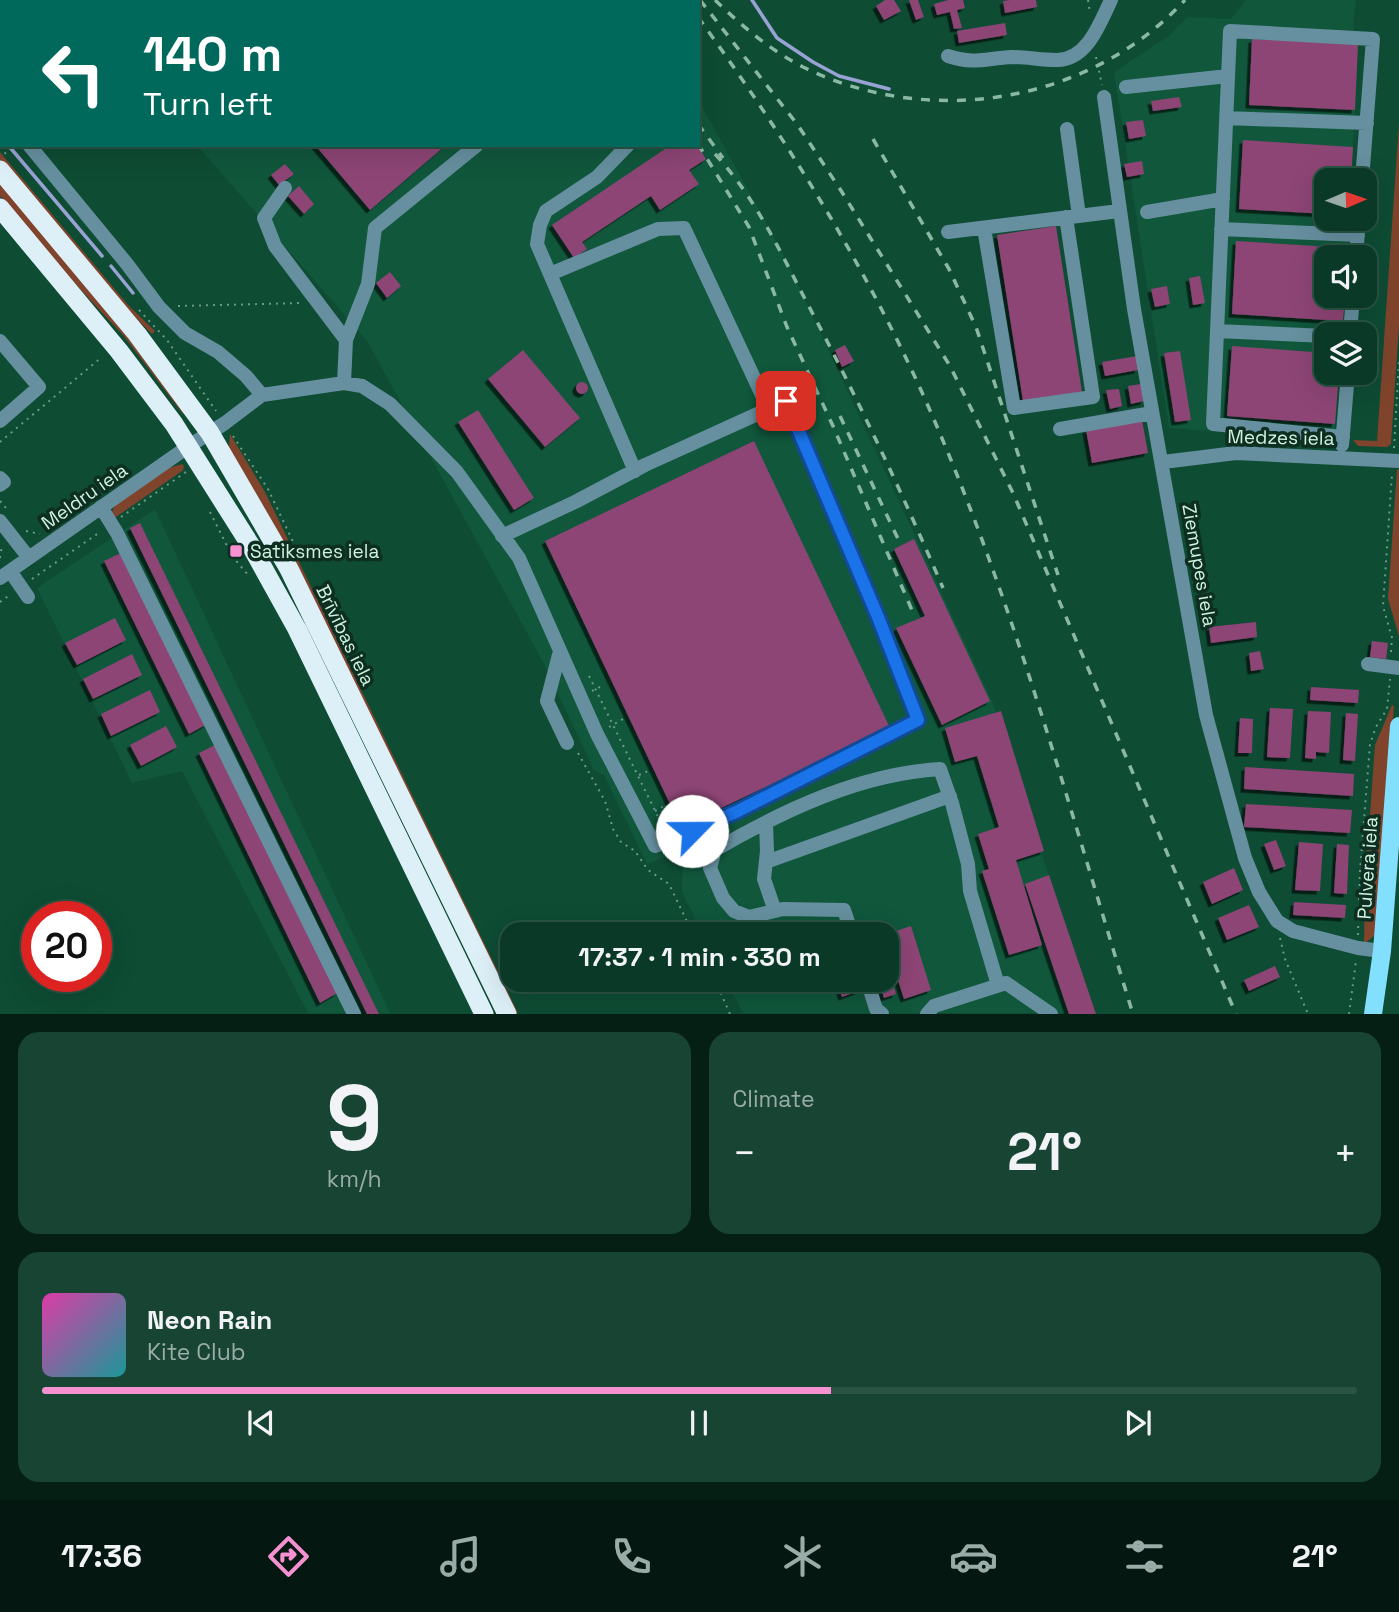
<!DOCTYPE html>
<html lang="en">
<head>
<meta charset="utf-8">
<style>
  :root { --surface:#0a3927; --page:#184433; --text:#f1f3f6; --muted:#99aca7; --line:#2a5344; --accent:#f590d1 }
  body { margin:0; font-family:"Space Grotesk",sans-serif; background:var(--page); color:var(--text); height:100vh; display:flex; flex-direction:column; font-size:26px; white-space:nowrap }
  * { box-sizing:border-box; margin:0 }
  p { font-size:23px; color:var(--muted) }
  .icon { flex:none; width:38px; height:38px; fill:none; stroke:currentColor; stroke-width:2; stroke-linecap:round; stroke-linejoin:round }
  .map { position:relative; height:1014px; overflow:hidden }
  .side { display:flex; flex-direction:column; gap:18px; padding:18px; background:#061f15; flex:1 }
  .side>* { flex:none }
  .guide { position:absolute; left:0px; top:0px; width:700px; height:147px; box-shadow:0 7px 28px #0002,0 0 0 2px var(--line); background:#00695c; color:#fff; overflow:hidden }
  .needle { width:46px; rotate:88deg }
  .controls { position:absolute; left:1314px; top:168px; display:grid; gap:14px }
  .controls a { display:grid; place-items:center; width:63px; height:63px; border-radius:14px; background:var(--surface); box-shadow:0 7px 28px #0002,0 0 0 2px var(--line); font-size:35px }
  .speed { position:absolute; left:21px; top:901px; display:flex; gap:14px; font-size:35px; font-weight:700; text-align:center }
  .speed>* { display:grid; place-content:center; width:91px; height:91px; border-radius:50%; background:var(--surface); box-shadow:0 7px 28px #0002,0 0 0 2px var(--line); line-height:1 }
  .speed .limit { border:10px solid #d22; background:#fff; color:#111 }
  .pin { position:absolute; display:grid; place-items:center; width:60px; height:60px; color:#fff; margin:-30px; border-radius:14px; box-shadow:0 4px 10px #0006 }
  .me { position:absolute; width:77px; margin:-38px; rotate:67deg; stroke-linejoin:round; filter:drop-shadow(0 0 5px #0008) }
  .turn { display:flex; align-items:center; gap:24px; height:147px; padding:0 28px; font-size:32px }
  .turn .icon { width:91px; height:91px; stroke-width:2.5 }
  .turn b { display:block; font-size:49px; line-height:60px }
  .big { font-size:52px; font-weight:700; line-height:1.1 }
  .side .widget { flex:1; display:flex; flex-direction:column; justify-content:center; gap:10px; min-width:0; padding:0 24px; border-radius:21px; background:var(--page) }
  .side .dial { align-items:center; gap:0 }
  .dial b { font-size:91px; line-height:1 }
  .song { display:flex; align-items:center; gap:21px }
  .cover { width:84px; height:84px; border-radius:10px; background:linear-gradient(135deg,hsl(320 70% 55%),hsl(180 70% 35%)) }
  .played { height:7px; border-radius:4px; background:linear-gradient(90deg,var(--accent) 60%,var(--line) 60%) }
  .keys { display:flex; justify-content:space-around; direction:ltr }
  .heat { display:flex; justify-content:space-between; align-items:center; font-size:38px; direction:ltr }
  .side .tiles { flex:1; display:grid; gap:18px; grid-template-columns:1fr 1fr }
  .widget:last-child { grid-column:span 2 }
  .trip { position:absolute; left:500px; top:922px; width:399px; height:70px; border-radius:21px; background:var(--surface); box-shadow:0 7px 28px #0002,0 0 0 2px var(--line); font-weight:700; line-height:70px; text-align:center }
  .dock { display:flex; height:112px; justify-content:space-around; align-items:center; background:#041710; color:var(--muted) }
  .dock .icon { width:49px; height:49px }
  .dock .current { color:var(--accent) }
  .dock b { font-size:32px; color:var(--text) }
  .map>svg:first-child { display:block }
  .built { fill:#10573c }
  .green { fill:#80442c }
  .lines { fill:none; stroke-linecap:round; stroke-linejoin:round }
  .stream { stroke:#98a2d3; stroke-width:3.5 }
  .building { fill:#8d4474; filter:url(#shadow) }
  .path { stroke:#6a9b86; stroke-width:2; stroke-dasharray:2 5; stroke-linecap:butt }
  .minor { stroke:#66909f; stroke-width:14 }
  .major { stroke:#83dffe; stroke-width:18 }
  .highway { stroke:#ddf0f8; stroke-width:19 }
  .rail { stroke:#8bb8a4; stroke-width:3.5; stroke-dasharray:9 9; stroke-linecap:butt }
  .route-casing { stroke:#114b97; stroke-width:18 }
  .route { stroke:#1a73e8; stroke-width:12 }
  .poi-dot { fill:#f590d1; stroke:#0d2e20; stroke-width:2.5 }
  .labels { text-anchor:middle; stroke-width:7; stroke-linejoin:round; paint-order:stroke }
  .street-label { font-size:19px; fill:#cff3e0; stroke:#0d2e20 }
  .poi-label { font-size:19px; fill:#cff3e0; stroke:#0d2e20; text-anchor:start }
</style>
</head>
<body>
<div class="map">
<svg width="1399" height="1014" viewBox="0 0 1399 1014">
  <defs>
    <filter id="shadow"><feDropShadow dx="-3.5" dy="3.5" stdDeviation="0" flood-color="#0009"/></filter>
  </defs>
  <rect width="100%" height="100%" fill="#0e4c34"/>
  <!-- built -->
  <path class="built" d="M70,0H644L645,2H72Z
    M1246,0H1356L1353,26L1358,44L1351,180H1326V219H1348L1347,257H1326V296H1345L1342,334H1326V373H1339L1334,440L1169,428L1114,72L1170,35L1187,17L1231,19Z
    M698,99L786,259L993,703L1093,1013H743L726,980H887V934H703L682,892L683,849L647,864L604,775L594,770L543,662L367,341L197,145H698Z
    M155,509L390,1013H308L182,771L132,783L37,588Z"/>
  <!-- green -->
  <path class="green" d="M1399,124V325L1391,444L1387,447L1358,446L1353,440L1377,441Z
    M0,152L128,305L155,331L152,334L124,307L0,160Z
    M0,180L188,411L183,414L123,335L78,287L0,196Z
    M230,434L265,492L518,1013H514L229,447Z
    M183,464L184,468L182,471L113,519L112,513L114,506L168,468Z
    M1397,469L1399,470V636L1388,599Z
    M1392,705L1394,706L1378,922L1374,936L1364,944L1365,883L1375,745Z"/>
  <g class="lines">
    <!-- stream -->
    <path class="stream" d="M752,0L777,38L813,62L839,76L889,89
      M0,135L2,137
      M8,145L102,256
      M111,266L133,293"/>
  </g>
  <!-- building -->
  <path class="building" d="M885,0H894L901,11L884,20L876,6Z
    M909,0H918L924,17L916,20Z
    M948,0H963L965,8L957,10L962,28L954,29L950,12L937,15L934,4Z
    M1010,0H1036L1037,7L1005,13L1003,1Z
    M1005,23L1007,35L959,43L957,31Z
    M1252,39L1358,44L1355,110L1249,105Z
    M1179,97L1182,107L1153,111L1151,101Z
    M1143,120L1146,136L1129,139L1126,122Z
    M1243,140L1353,147L1351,180H1326V214L1239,209Z
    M315,145H446L370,210Z
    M671,145H697L706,159L689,170L699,184L660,210L651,196L582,242L587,249L574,258L552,225Z
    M1142,161L1144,174L1127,177L1124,164Z
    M285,164L294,174L279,185L271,175Z
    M299,186L314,204L304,214L288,196Z
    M1056,226L1082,392L1023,401L997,235Z
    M1236,241L1348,248L1347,257H1326V296H1345L1343,321L1232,314Z
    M390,272L401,286L387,298L376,283Z
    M1200,276L1205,303L1193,305L1189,278Z
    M1167,286L1170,304L1155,307L1151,289Z
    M845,345L854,361L842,367L835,350Z
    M1232,346L1326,353V373H1339L1335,424L1227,416Z
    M523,350L580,418L545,447L488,379Z
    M1180,351L1191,420L1175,422L1164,353Z
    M1137,356L1138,370L1105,376L1102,362Z
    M794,380L802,396L790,402L783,385Z
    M576 388a6 6 0 1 1 12 0a6 6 0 1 1-12 0Z
    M1141,384L1144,401L1131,404L1128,386Z
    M1119,389L1122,406L1110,409L1106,390Z
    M478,410L534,498L514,510L458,422Z
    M1142,420L1148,453L1092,463L1086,430Z
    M754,441L890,728L681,827L545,541Z
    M140,523L379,1014H367L130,528Z
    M914,539L990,701L942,725L896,628L925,616L894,549Z
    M123,552L207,724L189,734L104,561Z
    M115,618L126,640L77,665L65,643Z
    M1256,622L1257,637L1211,643L1209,627Z
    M1372,641L1388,643L1386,659L1370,657Z
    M1260,651L1264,669L1251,671L1249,653Z
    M132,654L142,675L93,699L83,679Z
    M1311,687L1359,690L1358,703L1310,700Z
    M150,690L160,712L111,736L101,714Z
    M1270,708L1293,709L1290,758L1267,757Z
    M1001,711L1044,851L1016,860L1042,945L1009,955L982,871L989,869L978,834L999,827L977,756L955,762L945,728Z
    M1308,711L1331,712L1329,753L1316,752V759L1305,758Z
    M1346,713L1358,714L1355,761L1343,760Z
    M1240,718L1253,719L1252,753H1238Z
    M166,726L177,747L141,766L130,745Z
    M217,744L337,993L320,1003L199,753Z
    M1245,767L1354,774L1353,796L1244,789Z
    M1246,804L1352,810L1350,833L1244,827Z
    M1276,840L1286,866L1274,870L1264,844Z
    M1299,842L1323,844L1320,891L1295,890Z
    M1337,844L1349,845L1347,894L1334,893Z
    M1234,868L1243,890L1212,904L1203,882Z
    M1049,875L1096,1014H1069L1025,884Z
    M1294,902L1346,905L1345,918L1293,915Z
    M1249,905L1259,927L1227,940L1218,918Z
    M911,926L931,990L904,999L887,946V934Z
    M1275,966L1280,977L1249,991L1244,980Z
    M891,977L896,994L884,998L879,981L887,980Z
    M836,980H858L861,990L842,997Z"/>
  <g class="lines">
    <!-- path -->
    <path class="path" d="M1088,0L1090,13
      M1096,57L1102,85
      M0,147L6,154
      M178,306L302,303
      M139,310L167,340L216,411
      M233,436L268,489L297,550
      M0,442L102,357
      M1394,448L1399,361
      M0,501L6,508
      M210,512L232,556L249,576
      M121,517L186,472
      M26,531L40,534
      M0,558L2,545
      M32,579L100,532
      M0,602L11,594
      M1391,652L1392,638L1383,606L1392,474
      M589,676L664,829
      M592,691L604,685
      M609,727L623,719
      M578,753L605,801L613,829L621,842L635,851L648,870L669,884L693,934
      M639,775L648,771
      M655,811L666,805
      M1358,935L1360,871L1370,744L1376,727L1387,709L1390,679
      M1280,938L1285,959L1308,1014
      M715,980L730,1014
      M1349,1014L1356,961"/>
    <!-- minor -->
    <path class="minor" d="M572,0L573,2
      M948,56C976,65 986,58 1012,57C1027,57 1041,60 1056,60C1087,61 1100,23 1111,0
      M1126,87L1228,76
      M1104,97L1134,309L1206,715L1245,858L1259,892L1277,921L1293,931L1358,948L1382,951
      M0,106L2,109
      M1226,118L1367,123
      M1067,129L1079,216
      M29,145L127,264L159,307L185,333L218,352L246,376L262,395
      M628,145L597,177L546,211L540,225L537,244L635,471
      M285,188L264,218L275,246L346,340
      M1147,212L1223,199
      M984,228L1014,408L1093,397L1066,217
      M1221,229L1358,235
      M948,232L1119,211
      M1356,257L1359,219
      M550,274L658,229L684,228L769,410
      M1217,331L1326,336
      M1350,334L1353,296
      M0,341L39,387L0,421
      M344,383L346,340L368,284L375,228L477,145
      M1060,429L1152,413
      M1343,437L1213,424L1230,31L1373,39L1362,180
      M1342,445L1348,373
      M1163,462L1236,453L1399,461
      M0,478L4,482L0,485
      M101,507L117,533L354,1014
      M0,521L29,558
      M10,571L28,597
      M0,578L189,446L225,423L262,395L344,383L362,386L390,404L457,472L519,558L597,734L655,846L736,812L918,720L878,617L786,401L645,465L575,502L502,536
      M560,651L547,701L567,743
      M1368,664L1399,668
      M766,823L767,851L764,879L775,911
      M766,862L950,796
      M852,934L844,910L783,909L749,917L734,911L723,898L710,868L715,850C784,810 860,774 940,769L952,803L968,864L970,891L998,985
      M867,980L876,1009L882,1014
      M927,1014L934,1006L1006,983L1051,1014"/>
    <!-- major -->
    <path class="major" d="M1373,1014L1382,951L1399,726"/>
    <!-- highway -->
    <path class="highway" d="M0,170L137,334L210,433L289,569L507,1014
      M0,208L119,351L174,424L251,546L297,629L484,1014"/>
    <!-- rail -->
    <path class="rail" d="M579,0L580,2
      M598,0L599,2
      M686,0L687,2
      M700,0L797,124L840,189L950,366L1013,493L1236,1014
      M715,0C742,26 770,50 803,67C929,129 1089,104 1185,0
      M698,17C785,137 864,263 925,399C1013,597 1069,808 1133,1014
      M698,124L723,158
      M873,139L949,269L976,327L1058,575
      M698,144L749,227L787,327L833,426L914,615
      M715,154C754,196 779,249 805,299C855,393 901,490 943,588
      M840,416L900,543"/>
  </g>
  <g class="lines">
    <defs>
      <path id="route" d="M692,831L736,812L918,720L878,617L786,401"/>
    </defs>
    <!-- route casing -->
    <use href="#route" class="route-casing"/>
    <!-- route -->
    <use href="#route" class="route"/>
  </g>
  <!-- markers -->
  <rect class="poi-dot" x="229" y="544" width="14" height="14" rx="3.5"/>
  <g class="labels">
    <!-- street labels -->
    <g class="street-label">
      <text transform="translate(1281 437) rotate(1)" y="7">Medzes iela</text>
      <text transform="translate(84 496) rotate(-35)" y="7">Meldru iela</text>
      <text transform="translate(1200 565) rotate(80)" y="7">Ziemupes iela</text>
      <text transform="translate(346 635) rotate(64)" y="7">Brīvības iela</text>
      <text transform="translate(1367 868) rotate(-86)" y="7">Pulvera iela</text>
    </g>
    <!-- poi labels -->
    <g class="poi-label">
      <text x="250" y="558">Satiksmes iela</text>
    </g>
  </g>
</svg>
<div class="controls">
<a><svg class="needle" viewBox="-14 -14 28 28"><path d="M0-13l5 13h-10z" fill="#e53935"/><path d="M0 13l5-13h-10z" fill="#99aca7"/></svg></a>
<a><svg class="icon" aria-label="sound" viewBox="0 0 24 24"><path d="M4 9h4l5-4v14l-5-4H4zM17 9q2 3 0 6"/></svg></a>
<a><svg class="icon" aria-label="layers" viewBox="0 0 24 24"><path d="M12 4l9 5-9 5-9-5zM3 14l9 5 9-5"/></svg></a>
</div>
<div class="speed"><div class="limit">20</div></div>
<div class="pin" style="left:786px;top:401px;background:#d93025"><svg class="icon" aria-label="arrive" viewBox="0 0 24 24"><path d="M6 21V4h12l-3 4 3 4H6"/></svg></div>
<svg class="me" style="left:692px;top:831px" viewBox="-20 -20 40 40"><circle r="19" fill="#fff"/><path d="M0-13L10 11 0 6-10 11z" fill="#1a73e8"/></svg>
<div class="trip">17:37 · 1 min · 330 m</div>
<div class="guide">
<div class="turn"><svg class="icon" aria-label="left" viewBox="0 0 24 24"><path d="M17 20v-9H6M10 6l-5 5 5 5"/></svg><div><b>140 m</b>Turn left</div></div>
</div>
</div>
<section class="side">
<div class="tiles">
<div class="widget dial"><b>9</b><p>km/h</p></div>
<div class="widget"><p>Climate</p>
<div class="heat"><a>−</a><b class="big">21°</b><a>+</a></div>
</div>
<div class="widget">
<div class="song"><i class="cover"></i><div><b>Neon Rain</b><p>Kite Club</p></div></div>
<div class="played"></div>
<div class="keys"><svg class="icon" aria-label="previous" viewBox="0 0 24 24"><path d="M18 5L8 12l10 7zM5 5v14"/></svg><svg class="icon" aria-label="pause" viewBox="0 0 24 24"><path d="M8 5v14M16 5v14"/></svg><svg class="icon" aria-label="next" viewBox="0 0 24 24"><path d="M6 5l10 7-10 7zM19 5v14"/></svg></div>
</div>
</div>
</section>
<nav class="dock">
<b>17:36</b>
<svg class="icon current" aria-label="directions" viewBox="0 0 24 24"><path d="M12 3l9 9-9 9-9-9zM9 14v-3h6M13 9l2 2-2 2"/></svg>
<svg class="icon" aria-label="music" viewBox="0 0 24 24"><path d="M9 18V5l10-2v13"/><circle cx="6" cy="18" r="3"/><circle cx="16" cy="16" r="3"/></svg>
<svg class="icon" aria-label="phone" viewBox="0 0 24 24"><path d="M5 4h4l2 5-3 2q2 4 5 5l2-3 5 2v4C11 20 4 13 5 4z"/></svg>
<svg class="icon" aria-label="climate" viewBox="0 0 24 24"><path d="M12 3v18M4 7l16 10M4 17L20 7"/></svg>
<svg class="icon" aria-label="car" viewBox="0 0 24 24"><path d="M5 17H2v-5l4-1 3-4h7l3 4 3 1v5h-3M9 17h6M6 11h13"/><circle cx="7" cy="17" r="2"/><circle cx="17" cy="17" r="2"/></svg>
<svg class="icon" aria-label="filters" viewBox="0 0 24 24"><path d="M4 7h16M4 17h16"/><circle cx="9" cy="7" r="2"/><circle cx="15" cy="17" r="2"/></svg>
<b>21°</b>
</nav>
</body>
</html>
